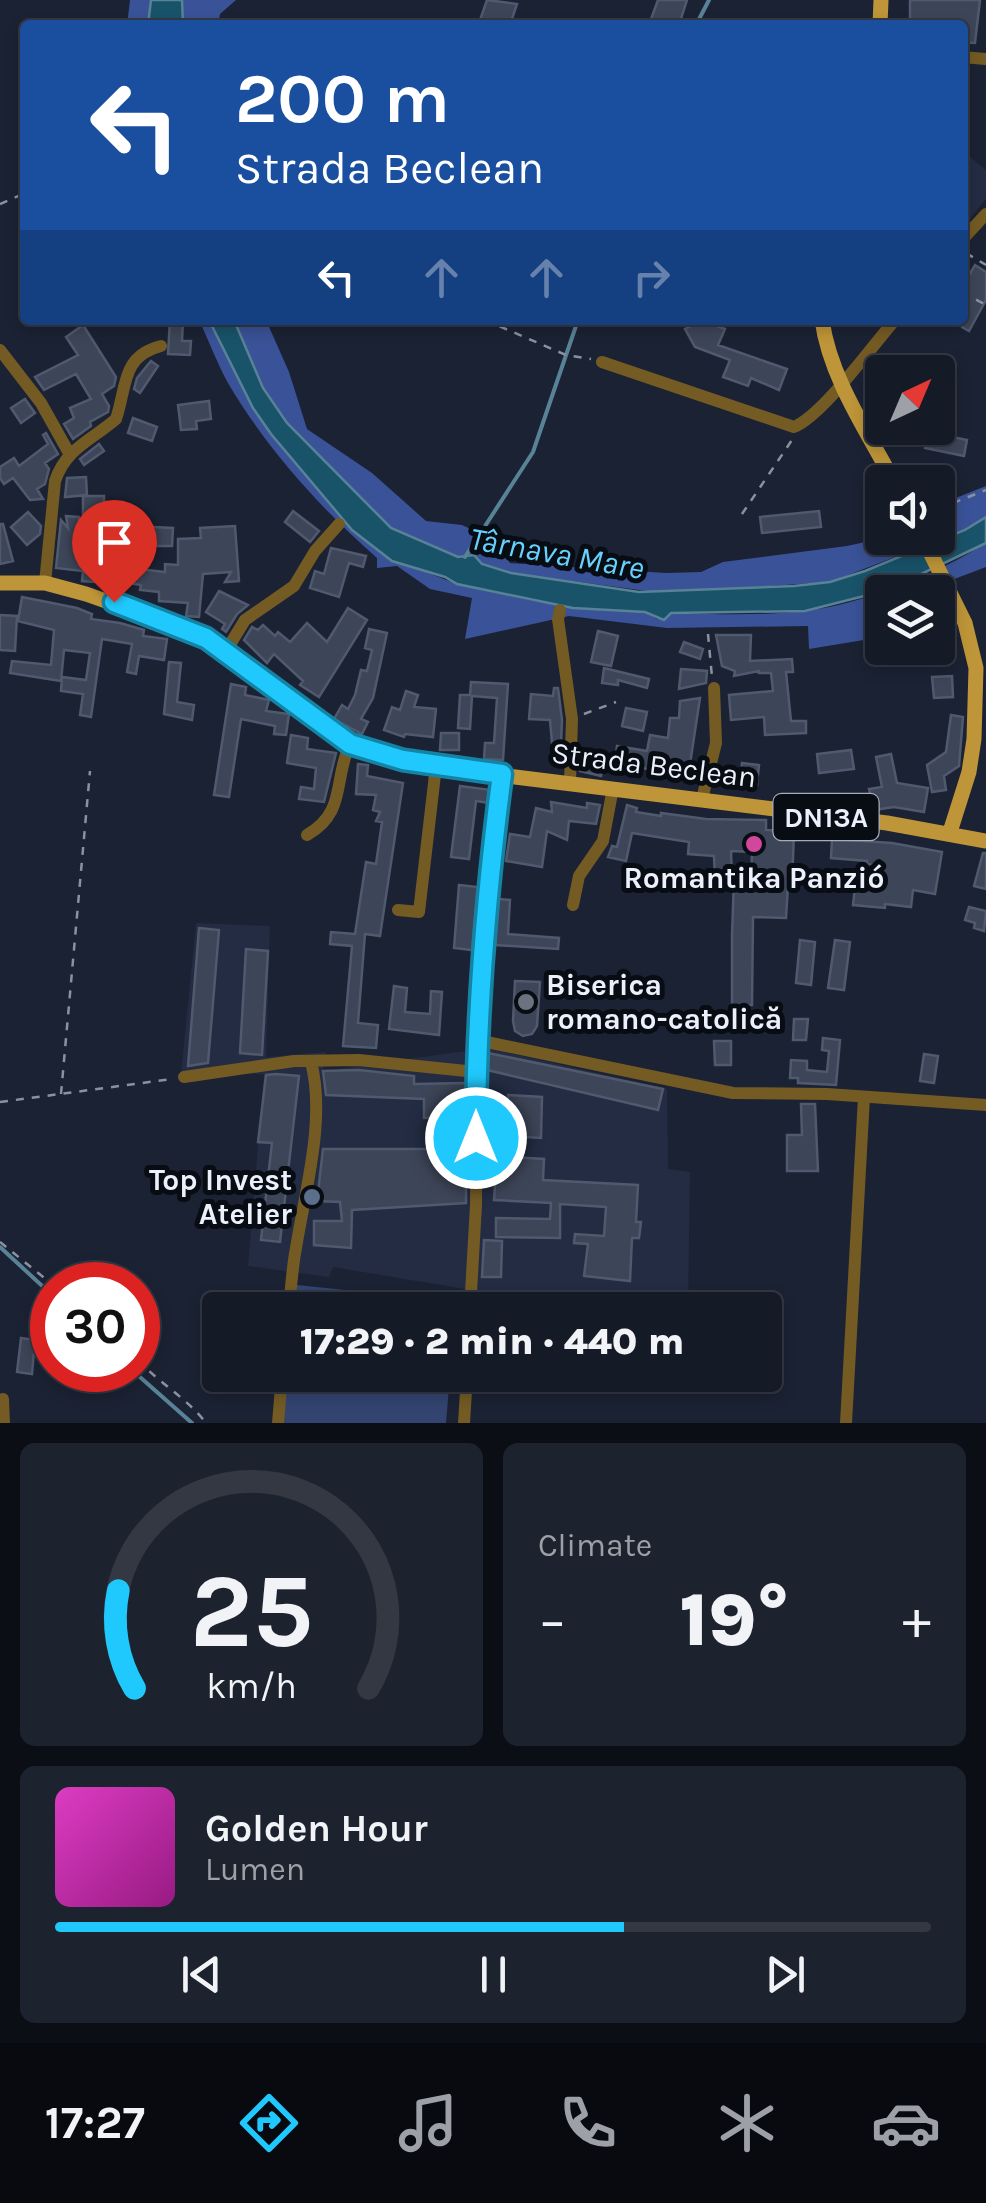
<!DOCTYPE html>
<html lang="en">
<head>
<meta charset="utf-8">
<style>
  :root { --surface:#141a26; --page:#1d232e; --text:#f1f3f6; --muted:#9da1a7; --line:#333843; --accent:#20c9fd }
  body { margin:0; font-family:Karla,sans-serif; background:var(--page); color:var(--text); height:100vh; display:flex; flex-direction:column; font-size:38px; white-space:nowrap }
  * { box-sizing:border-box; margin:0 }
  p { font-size:32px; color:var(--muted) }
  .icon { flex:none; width:55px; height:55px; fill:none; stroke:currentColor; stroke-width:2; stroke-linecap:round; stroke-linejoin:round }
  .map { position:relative; height:1423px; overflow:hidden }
  .panel { display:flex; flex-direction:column; gap:20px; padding:20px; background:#0b0e15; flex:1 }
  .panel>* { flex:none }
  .top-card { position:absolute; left:20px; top:20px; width:948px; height:305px; border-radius:10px; box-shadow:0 5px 15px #0003,0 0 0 2px var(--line); background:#1a4fa0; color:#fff; overflow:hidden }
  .needle { width:65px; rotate:44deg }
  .tools { position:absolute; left:865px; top:355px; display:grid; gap:20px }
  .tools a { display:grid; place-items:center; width:90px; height:90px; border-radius:10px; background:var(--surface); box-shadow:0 5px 15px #0003,0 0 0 2px var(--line); font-size:50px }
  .speed { position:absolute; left:30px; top:1262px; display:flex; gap:20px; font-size:50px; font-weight:700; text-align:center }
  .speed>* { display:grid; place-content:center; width:130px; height:130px; border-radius:50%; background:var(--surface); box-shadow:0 5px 15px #0003,0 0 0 2px var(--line); line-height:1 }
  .speed .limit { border:15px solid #d22; background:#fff; color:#111 }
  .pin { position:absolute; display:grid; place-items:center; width:85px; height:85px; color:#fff; margin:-102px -42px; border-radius:50% 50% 50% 0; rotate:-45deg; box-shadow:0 0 10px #0007 }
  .pin .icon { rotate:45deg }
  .me { position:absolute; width:110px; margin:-55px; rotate:0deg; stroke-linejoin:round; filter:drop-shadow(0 0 8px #0008) }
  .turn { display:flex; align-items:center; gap:35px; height:210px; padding:0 50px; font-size:45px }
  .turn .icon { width:130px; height:130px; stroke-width:2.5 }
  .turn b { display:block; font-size:70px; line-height:85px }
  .lanes { display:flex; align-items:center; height:95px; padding:0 50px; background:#0003; justify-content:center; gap:50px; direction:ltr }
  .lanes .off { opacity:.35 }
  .big { font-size:75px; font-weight:800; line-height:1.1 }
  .panel .tile { flex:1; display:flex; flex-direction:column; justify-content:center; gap:15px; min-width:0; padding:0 35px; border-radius:15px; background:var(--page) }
  .panel .dial { align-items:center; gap:0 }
  .dial svg { height:260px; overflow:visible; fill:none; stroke:var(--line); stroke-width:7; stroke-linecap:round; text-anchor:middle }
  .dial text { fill:var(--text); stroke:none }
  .song { display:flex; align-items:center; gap:30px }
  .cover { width:120px; height:120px; border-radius:15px; background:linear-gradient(135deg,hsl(310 70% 55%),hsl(310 70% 35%)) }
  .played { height:10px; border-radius:5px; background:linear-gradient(90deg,var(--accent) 65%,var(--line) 65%) }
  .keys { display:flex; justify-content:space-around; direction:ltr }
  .heat { display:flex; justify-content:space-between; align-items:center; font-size:55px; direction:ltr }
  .panel .tiles { flex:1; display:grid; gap:20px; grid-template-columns:1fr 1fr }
  .tile:last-child { grid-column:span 2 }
  .trip { position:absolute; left:202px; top:1292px; width:580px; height:100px; border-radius:10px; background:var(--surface); box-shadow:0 5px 15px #0003,0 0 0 2px var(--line); font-weight:800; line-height:100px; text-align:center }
  .menu { display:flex; height:160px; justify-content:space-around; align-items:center; background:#080a0f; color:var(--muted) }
  .menu .icon { width:70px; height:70px }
  .menu .selected { color:var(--accent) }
  .menu b { font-size:45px; color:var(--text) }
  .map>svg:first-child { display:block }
  .built { fill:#232c43 }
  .green { fill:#334471 }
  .forest { fill:#3a5297 }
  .water { fill:#19536a; stroke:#588296; stroke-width:2.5 }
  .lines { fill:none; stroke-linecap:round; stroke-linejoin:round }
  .stream { stroke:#588296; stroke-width:4 }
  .building { fill:#3d4558; stroke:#50596d; stroke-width:2.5 }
  .path { stroke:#8b91a0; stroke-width:2.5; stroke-dasharray:8 8; stroke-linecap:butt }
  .minor { stroke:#745b24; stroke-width:12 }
  .major { stroke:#be9538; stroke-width:15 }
  .route-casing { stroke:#1583a4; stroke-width:25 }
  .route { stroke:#20c9fd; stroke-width:18 }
  .hotel-dot { fill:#d1479c; stroke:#080c13; stroke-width:4 }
  .worship-dot { fill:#6b7280; stroke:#080c13; stroke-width:4 }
  .service-dot { fill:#5c6f8a; stroke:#080c13; stroke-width:4 }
  .labels { text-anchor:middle; stroke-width:10; stroke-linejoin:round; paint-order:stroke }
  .shield { fill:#080c13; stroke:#a7acb7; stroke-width:2.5 }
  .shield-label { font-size:28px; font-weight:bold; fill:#ebf0fd }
  .street-label { font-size:30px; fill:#ebf0fd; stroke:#080c13 }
  .poi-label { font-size:30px; font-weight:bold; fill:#ebf0fd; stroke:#080c13 }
  .water-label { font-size:32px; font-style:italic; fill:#67d1fe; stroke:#080c13 }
</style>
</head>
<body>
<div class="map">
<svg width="986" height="1423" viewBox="0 0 986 1423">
  <rect width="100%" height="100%" fill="#1b2233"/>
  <!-- built -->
  <path class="built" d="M962,150L986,170V199L963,227Z
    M196,923L270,926L266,1057L326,1052L323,1071L487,1048L667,1089L668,1169L690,1172L688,1310H476L477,1291L333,1267L329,1277L248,1266L264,1074H181Z"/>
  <!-- green -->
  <path class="green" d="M297,1285L441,1300L440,1310H294Z
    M287,1375H450L446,1423H283Z"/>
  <!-- forest -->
  <path class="forest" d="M130,0H151L148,25H127Z
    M182,0H236L220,14L218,25H183Z
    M199,320H209L253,408L271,434L352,530L423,571L457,584L573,608L645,612L657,619L670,613C714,614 760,616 803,611C861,605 938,574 986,543V567L936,586L940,602H938V592H882V637L809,649L808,626L667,628L569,616L465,639L472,598L430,589L397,566L377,568V558C321,509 266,448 228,383C217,363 209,341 199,320Z
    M234,320H266L289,372L307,429L372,473L426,521L462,525L492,539L510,563L666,573L701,572L723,562L847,546L883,538H938V505L986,486V517L965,530L830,582L662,593L511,573L429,547L391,528L288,423L263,388Z"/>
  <!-- water -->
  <path class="water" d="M151,0H182L183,25H148Z
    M209,320H234L263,388L287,423L391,528L458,557L474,555L482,564L511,573L639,592L794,586L830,582L865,571L965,530L986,517V543L888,590L805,611L671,613L664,620L645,612L573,608L457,584L445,577L392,561L352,530L271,434L253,408Z"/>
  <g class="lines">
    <!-- stream -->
    <path class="stream" d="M696,25L709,0
      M465,557L533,452L578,320
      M0,1247L52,1295
      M132,1370L192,1423"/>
  </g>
  <!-- building -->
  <path class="building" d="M487,0L517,4L510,25L480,20Z
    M658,0H687L679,25L651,19Z
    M910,0H980L975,43L962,42V25H910Z
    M975,265L986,272V300L969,331L962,327V287Z
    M170,320H183L182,341H191L190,355L168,354Z
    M702,320L725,329L718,345L787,369L779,390L751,378L748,386L723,377L730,360L695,347L685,329Z
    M83,325L116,377L114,386L102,394L109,406L108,412L90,422L91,426L73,439L64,424L74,418L70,408L91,399L76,374L44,390L35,377L78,355L66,337Z
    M151,361L158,366L140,393L134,389L137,378Z
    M25,399L35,413L21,423L11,408Z
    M209,401L211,419L196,421L197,429L181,430L178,405Z
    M133,418L157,427L152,441L128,433Z
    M928,432L967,440L964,456L925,448Z
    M46,433L58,454L45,463L49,469L45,484L37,489L43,499L30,500L13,478L4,484L0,478V467L14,458L19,466L48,444L43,435Z
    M99,444L104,451L84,465L80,459Z
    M86,477L87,495L65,497L67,478Z
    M83,496H104V510H113V527L83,526Z
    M293,511L319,531L310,542L285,522Z
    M819,511L821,527L762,533L760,517Z
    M28,512L41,526L40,534L27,545L11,527Z
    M66,516L79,517L77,558L131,563L130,568L165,572V564L178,565V539L201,538L200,528L235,526L239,581L225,582L231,572L203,574L199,617L186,616L188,603L159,601V592L140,590L141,585L95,578L94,582L82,581L83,571L56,568L61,520L68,528Z
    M0,524H3L13,561L0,564Z
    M153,527L173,528L172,546H153Z
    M331,548L366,556L363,567L349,563L339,597L310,588L315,571L324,574Z
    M219,591L248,605L237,614L226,632L222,629L225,624L206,612Z
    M22,597L77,608L92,614L91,619L120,623L144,630L143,636L167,639L164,660L139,656L136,674L127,672L132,644L102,639L91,717L80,715L83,694L61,691L62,677L86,680L90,653L64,650L61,681L10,673L12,661L51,665L54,630L18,621Z
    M348,608L367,620L319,697L300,685L303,681L274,654L267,663L244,640L252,627L258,630L263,625L275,636L278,632L290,642L307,623L327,642Z
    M0,615L17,616L15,651L0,650Z
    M369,629L387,633L373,698L361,719L368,722L362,734L334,719L342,705L348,709L355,695L361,670L367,671L372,650L365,648Z
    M598,631L618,636L611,666L591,662Z
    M716,635H751L750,661L792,659L793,672H786L791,721H806V733L765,735L764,717L731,720L729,695L773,691L771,673H759V671L734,676L735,671L722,666Z
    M684,642L703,649L700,659L680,652Z
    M169,662L181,663L177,702L194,705L192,720L164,714Z
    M604,668L649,679L647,688L618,680V685L602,683Z
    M681,669L707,671L706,683L679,689Z
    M952,676L953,697L934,698L932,677Z
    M471,682L508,684L503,760L484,759L485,743H494L497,698L472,696L470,729L458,728L460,695H470Z
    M231,684L246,687L245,695L269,700L266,711L289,714L286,735L274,734L275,726L241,719L229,797L214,795Z
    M554,688H558L562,720L561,743H552L550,720L529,719L531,694L553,696Z
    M406,691L418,695L414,707L436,709L433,737L405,734L404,737L384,730L392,707L400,710Z
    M700,698L690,764L661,759L659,771L631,766L630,772L614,770L617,746L647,751L650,735L668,738L670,718H679L680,701Z
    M626,708L647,712L643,731L622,726Z
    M951,715L963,717L959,766L944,776L946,790L932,792L927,765L946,752Z
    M441,733H459V750H440Z
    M291,735L308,738L307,749L336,753L324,802L299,799L301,787L314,789L316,768L287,763Z
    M583,750L593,752L594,763L603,766L601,776L580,771Z
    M851,750L854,769L819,773L817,754Z
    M891,754L897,783L928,788L924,812L894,807L874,810L869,789L882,787L876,757Z
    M742,763L759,765L757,785L740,782Z
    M358,764L368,765L367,776L403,783L380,936L365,934L358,1023L378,1025L376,1048L343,1046L352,946L330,944L331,932L355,934L366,862L376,864L382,822L376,821L380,812L373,810L376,795L356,794Z
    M460,786L491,790L489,803L476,801L469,859L451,857Z
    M551,802L587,808V803L600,805L596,824L569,821L567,840L547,831L542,867L506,861L510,834L530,837L536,808L552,812Z
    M627,805L637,808L636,812L661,816V813L706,819L766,820V830L794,831L792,885H788L786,918L753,917L752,1005H732V936L734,878L751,879L752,852L731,851L732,879L715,880L714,856L688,854L689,842L632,833L626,861L608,857L612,846L617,847Z
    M832,839L892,843L942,852L935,894L913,890L911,907L885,904V908L853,905L855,887L872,889L875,865L867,864V861L831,858Z
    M983,853H986V889L974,886Z
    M459,885L478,887L472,950L454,948Z
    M499,899L510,900L508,934L559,938L558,949L495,945Z
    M969,907L986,911L984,931L974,928L975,923L965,920Z
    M199,928L219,930L208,1063L188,1066Z
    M800,940L815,942L811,985L796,983Z
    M835,940L850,942L844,990L828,988Z
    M246,949L268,951L262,1055L240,1053Z
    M515,981L540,982L537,1026L532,1034L523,1036L515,1031L513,1021Z
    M394,986L407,988L405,1012L430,1014L431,991L442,992L439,1035L389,1029Z
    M794,1019H808L806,1040H793Z
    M823,1038L840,1040L836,1085L798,1083V1078H790L791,1060L807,1061V1070L827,1072L829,1051L822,1050Z
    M714,1041H731V1065H715Z
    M488,1053L663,1089L658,1110L487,1070Z
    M924,1054L938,1056L934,1083L920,1081Z
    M359,1070L414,1076V1084L465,1083L466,1117L424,1118V1099L326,1095L323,1071Z
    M276,1074L299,1076L280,1242L261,1240L272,1143L258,1142L266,1075Z
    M508,1095L542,1097L541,1138L506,1136Z
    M801,1104H815L818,1171H787V1135H802Z
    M323,1149H466V1203L352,1210L351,1248L314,1245V1221H342L340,1202L317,1201Z
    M497,1156L544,1159L543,1180L638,1185L636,1222H641L639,1238H632L630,1281L584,1276L588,1244L574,1243L575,1234L604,1236L606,1207L560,1204V1238L496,1237V1218L550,1219L551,1203L494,1200Z
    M484,1240L502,1241L501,1277H482Z
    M21,1338L35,1340L32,1374L17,1372Z"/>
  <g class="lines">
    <!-- path -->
    <path class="path" d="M217,25V20
      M0,204L25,193
      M966,253L986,265
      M962,292L986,305
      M485,320L566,355L591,359
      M938,509L986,490
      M742,514L794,437
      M708,634L712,677
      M584,714L616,702
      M61,1094L90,771
      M0,1102L172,1079
      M0,1242L53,1285
      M138,1360C159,1383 187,1398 206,1423"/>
    <!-- minor -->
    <path class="minor" d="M962,57L986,59
      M962,240L986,214
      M0,350L41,403L69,453
      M602,362L794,427C823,415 872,346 895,320
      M45,583L55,481C66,448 92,440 116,419C127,387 121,356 161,346
      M560,610L558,619L572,719L570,782
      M226,651L245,620L294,586L315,551L339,524
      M702,799L716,743L714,688
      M307,835C347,812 333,780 350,744
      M573,905L579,876L603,841L613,788
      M398,910L419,912L436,766
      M477,1040L733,1093L827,1094L986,1105
      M184,1077L294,1061L359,1060L476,1072
      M289,1310C291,1289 292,1268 296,1248C305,1191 326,1119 311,1062
      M470,1310L476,1205L477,1040L495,828L503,774
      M3,1399L4,1423
      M278,1423L282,1375
      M464,1423L467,1375
      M846,1423L864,1097"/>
    <!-- major -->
    <path class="major" d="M880,25L881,0
      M822,320C830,378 867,431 894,482
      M923,538L965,623L976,668L974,739L969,772L950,832
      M0,583H45L86,594L185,629L226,651L327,729L370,752L450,769L887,823L986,841"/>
  </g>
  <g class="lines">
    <defs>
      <path id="route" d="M114,602L206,638L350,744L403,760L502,774C486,895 476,1017 476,1138"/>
    </defs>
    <!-- route casing -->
    <use href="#route" class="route-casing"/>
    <!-- route -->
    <use href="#route" class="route"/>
  </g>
  <!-- markers -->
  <circle class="hotel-dot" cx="754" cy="844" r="10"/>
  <circle class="worship-dot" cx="526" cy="1002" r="10"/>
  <circle class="service-dot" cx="312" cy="1197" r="10"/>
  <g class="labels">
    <!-- shield labels -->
    <rect class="shield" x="773.5" y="794" width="105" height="46" rx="8"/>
    <g class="shield-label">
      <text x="826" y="827">DN13A</text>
    </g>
    <!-- street labels -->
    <g class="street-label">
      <text transform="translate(654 765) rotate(7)" y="10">Strada Beclean</text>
    </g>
    <!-- poi labels -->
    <g class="poi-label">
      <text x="754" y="888">Romantika Panzió</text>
      <text x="546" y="995" text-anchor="start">Biserica<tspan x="546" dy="34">romano-catolică</tspan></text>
      <text x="292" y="1190" text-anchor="end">Top Invest<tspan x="292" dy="34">Atelier</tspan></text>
    </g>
    <!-- water labels -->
    <g class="water-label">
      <text transform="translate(557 553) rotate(10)" y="11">Târnava Mare</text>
    </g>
  </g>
</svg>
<div class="tools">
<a><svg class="needle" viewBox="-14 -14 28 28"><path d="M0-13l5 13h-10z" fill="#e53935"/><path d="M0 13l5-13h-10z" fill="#9da1a7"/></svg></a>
<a><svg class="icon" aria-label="sound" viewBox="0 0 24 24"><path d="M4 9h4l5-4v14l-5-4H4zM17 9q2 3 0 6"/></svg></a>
<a><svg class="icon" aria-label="layers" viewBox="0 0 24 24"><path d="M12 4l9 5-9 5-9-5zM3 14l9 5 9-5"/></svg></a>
</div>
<div class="speed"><div class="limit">30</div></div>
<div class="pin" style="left:114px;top:602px;background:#d93025"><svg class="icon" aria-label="arrive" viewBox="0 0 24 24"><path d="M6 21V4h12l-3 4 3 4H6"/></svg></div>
<svg class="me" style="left:476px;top:1138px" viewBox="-20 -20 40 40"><circle r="17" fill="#20c9fd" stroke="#fff" stroke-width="3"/><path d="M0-11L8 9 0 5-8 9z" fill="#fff"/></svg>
<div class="trip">17:29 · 2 min · 440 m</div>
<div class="top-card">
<div class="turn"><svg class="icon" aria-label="left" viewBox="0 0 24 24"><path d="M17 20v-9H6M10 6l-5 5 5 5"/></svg><div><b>200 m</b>Strada Beclean</div></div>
<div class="lanes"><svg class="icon" aria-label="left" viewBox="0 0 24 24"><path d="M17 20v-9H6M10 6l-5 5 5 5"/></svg><svg class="icon off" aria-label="ahead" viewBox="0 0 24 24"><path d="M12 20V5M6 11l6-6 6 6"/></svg><svg class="icon off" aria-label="ahead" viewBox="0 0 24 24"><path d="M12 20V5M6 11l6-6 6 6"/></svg><svg class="icon off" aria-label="right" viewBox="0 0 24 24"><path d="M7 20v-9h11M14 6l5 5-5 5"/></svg></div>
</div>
</div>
<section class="panel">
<div class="tiles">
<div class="tile dial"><svg viewBox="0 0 100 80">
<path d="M14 69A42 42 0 1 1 86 69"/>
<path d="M14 69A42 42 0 0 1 9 39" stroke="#20c9fd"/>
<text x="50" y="56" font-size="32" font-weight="700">25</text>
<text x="50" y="72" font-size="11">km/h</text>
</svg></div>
<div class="tile"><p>Climate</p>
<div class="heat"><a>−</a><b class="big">19°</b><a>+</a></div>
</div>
<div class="tile">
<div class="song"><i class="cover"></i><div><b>Golden Hour</b><p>Lumen</p></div></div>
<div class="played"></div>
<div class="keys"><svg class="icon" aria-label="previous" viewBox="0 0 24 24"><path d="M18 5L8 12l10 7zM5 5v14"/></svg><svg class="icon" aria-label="pause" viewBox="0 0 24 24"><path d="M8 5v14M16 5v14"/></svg><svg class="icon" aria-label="next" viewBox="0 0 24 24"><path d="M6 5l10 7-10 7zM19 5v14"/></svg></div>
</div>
</div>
</section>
<nav class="menu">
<b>17:27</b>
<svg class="icon selected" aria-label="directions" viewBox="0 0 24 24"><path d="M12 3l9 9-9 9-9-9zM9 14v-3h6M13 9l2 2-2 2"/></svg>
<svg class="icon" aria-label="music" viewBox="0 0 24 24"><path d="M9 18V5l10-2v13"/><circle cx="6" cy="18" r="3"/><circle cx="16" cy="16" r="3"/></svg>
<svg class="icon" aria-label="phone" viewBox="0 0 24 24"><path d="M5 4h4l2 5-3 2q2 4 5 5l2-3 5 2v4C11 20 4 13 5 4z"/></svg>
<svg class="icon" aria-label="climate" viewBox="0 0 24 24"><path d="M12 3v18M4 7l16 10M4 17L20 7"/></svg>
<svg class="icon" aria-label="car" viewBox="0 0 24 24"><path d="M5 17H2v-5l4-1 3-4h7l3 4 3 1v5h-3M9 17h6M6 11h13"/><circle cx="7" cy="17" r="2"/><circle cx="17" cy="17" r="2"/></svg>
</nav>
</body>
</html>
